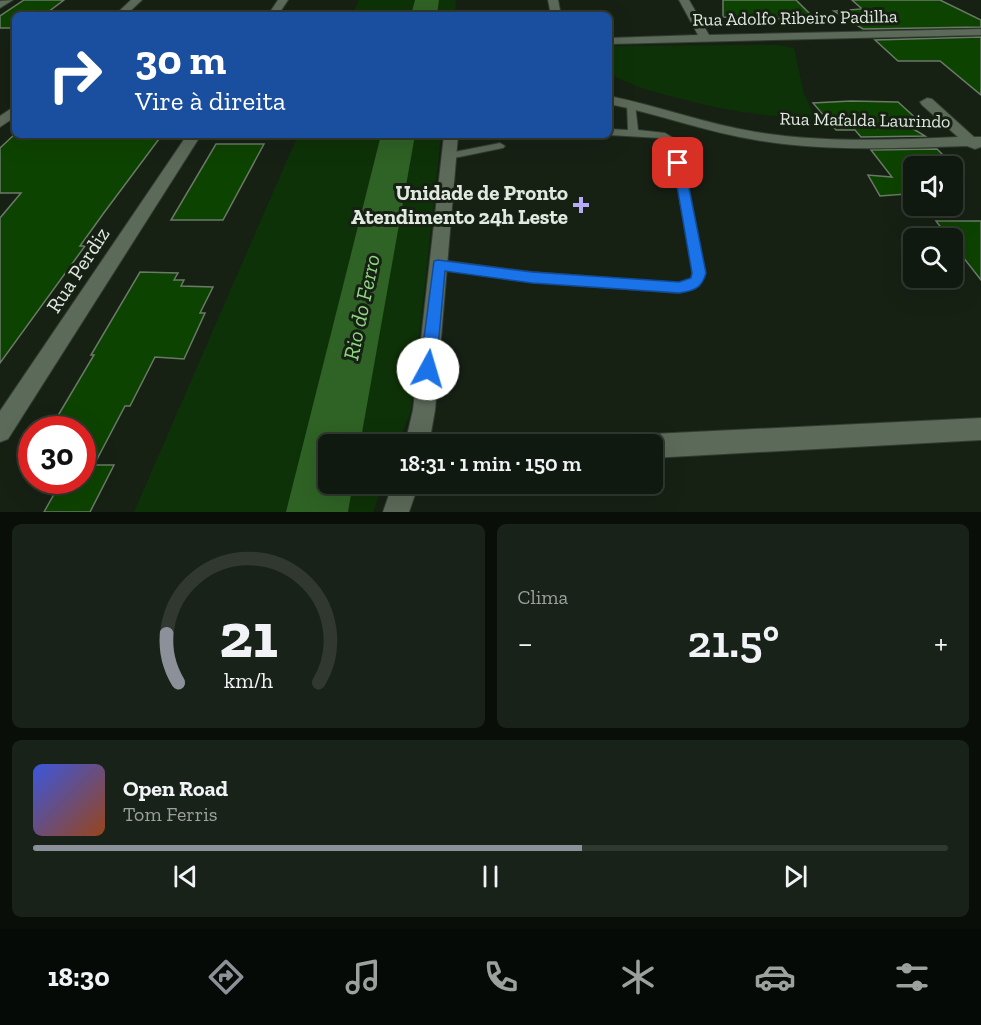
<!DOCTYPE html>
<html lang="pt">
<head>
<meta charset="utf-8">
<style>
  :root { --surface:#10190f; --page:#192218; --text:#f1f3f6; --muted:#9ca09e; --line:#30382f; --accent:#8c9099 }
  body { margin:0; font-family:"Zilla Slab",serif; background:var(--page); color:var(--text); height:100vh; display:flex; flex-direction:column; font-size:22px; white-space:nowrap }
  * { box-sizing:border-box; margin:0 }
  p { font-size:20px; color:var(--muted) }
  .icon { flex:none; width:33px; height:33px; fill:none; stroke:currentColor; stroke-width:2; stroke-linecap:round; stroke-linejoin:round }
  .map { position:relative; height:512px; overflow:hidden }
  .details { display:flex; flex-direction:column; gap:12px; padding:12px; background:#090e08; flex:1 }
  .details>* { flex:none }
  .top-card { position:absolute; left:12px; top:12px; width:600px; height:126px; border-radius:9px; box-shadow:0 6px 24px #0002,0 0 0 2px var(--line); background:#1a4fa0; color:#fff; overflow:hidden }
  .controls { position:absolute; left:903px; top:156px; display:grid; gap:12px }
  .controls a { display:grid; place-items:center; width:60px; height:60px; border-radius:9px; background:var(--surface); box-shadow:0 6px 24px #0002,0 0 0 2px var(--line); font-size:30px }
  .speed { position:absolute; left:18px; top:416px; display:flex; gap:12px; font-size:30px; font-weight:700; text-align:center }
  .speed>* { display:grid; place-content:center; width:78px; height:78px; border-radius:50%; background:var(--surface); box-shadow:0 6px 24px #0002,0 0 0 2px var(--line); line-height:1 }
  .speed .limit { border:9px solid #d22; background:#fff; color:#111 }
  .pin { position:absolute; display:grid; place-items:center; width:51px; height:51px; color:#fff; margin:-26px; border-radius:12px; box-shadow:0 3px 9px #0006 }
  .me { position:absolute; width:66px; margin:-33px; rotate:6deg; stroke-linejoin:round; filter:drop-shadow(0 0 4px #0008) }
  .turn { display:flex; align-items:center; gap:21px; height:126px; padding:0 24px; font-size:27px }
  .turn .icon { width:78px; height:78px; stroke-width:2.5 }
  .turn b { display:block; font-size:42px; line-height:51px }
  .big { font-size:45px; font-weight:600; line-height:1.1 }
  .details .card { flex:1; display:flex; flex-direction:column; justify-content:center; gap:9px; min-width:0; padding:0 21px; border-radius:9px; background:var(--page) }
  .details .dial { align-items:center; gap:0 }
  .dial svg { height:156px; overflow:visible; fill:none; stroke:var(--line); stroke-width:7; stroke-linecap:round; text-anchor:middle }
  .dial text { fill:var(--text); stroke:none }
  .song { display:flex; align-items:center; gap:18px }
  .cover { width:72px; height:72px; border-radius:9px; background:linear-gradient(135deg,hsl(230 70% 55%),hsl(20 70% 35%)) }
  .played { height:6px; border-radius:3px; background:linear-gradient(90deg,var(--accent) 60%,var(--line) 60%) }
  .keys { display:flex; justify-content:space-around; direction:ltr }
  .heat { display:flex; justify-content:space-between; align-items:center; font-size:33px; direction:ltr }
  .details .tiles { flex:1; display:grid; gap:12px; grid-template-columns:1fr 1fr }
  .card:last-child { grid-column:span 2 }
  .trip { position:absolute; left:318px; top:434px; width:345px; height:60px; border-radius:9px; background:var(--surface); box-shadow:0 6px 24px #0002,0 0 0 2px var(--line); font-weight:600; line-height:60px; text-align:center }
  .tabs { display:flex; height:96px; justify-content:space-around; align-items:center; background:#060a06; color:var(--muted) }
  .tabs .icon { width:42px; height:42px }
  .tabs .active { color:var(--accent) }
  .tabs b { font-size:27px; color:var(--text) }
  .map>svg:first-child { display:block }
  .green { fill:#0e3207 }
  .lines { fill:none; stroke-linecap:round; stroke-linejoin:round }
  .river { fill:#2f6225; fill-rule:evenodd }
  .building { fill:#0d4301; stroke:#6b7968; stroke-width:1.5 }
  .lane-casing { stroke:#343c33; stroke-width:2 }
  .street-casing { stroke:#343c33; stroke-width:2 }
  .lane { fill:#5c6a59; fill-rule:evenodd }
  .street { fill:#5c6a59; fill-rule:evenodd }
  .route { fill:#1a73e8; stroke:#114b97; stroke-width:1.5 }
  .poi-dot { fill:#b7abf8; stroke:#162114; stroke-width:2 }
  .labels { text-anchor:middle; stroke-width:6; stroke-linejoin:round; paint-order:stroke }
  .far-street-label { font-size:18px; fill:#e1e9e0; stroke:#162114 }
  .poi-label { font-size:21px; font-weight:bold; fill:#e1e9e0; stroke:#162114; text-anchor:end }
  .street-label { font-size:21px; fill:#e1e9e0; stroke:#162114 }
  .water-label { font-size:22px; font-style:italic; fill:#90d882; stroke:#162114 }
</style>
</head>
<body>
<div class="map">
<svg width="981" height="512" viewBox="0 0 981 512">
  <rect width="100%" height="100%" fill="#162114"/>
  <!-- green -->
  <path class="green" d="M359,0H456L455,15H352Z
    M778,45L794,48L804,94L816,119C767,117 721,110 674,97C651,91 629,85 609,73V46Z
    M298,135H441L411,411L398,444H328V483H384L373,512H134Z"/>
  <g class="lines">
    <!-- river -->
    <path class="river" d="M415,0H439L437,15H411Z
      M381,135H415L360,444H328V483H353L348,512H286Z"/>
  </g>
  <!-- building -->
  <path class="building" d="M24,0H64L44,15H15V28H0V16Z
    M723,0H796L816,20L723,17Z
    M852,0H940L981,20V27L863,29L834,11L862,9Z
    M981,37V95L940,61H898L875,40Z
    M851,101L898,102L919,121L902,122L925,136L861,137L855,130H836L813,103Z
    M14,135H162L103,214L80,246H85L0,363V218L21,193H0V148Z
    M216,144H264L223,220H171Z
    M937,149L954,166H914V204L906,194L880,196L868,175L892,177L871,150Z
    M936,221H981V280L952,243V238H949Z
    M140,272L178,273L174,280H184L181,286L213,287L200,313H205L184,359L155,357L130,406H125L94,465H114L90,512H44L62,480H82V429H50L94,355H91Z"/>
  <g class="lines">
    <defs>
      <path id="lane" d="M631,101L635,104L638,130L665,133L680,142L705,273L699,286L679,293L532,282L435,268L433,265L435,262L439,260L532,272L679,283L690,279L693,273L670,143L660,138L609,135V129L628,130L627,104Z
        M500,143L505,146L503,148L449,159L444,156L449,153Z"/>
      <path id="street" d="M13,0L0,8V1Z
        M131,0H142L126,15H115Z
        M278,0H288L278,15H268Z
        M548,0H558L561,15H551Z
        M679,0H689L709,35L981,29V35L609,44V38L698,35Z
        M609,96C659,106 706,124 756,132C823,143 891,140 958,137L922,105L920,102L927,98L932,99L974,137H981V147L975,149L967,146C897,148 826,152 756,140C706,132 659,114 609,104Z
        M15,106V117L0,127V116Z
        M187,135H201L8,439L0,442V411Z
        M444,135H458L435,410L429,444H405L413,410Z
        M981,418V440L652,458V444H641L644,438L652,434Z
        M393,483H419L409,512H383Z"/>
    </defs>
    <!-- lane casing -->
    <use href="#lane" class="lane-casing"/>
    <!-- street casing -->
    <use href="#street" class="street-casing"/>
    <!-- lane -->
    <use href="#lane" class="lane"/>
    <!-- street -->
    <use href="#street" class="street"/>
  </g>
  <!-- route -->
  <path class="route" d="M678,160L684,163L706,273C702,288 694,291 679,293L532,283L445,271L436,369L434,374L428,376L422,374L420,369L434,261L438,260L532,272L679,282L691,278L692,273L673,163Z"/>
  <!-- markers -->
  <path class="poi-dot" d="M578 196h6v6h6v6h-6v6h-6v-6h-6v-6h6z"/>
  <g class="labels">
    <!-- far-street labels -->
    <g class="far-street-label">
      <text transform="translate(795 18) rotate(-1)" y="6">Rua Adolfo Ribeiro Padilha</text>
      <text transform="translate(865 120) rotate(1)" y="6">Rua Mafalda Laurindo</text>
    </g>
    <!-- poi labels -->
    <g class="poi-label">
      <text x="568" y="200">Unidade de Pronto<tspan x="568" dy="24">Atendimento 24h Leste</tspan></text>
    </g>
    <!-- street labels -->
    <g class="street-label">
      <text transform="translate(78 270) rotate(-57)" y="7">Rua Perdiz</text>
    </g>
    <!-- water labels -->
    <g class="water-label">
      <text transform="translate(361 307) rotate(-78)" y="8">Rio do Ferro</text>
    </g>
  </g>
</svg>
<div class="controls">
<a><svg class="icon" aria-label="sound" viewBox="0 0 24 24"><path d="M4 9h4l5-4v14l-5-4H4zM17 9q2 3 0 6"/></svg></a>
<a><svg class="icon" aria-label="search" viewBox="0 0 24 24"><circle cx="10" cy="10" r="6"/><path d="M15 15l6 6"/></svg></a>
</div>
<div class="speed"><div class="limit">30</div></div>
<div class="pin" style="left:678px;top:163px;background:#d93025"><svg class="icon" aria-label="arrive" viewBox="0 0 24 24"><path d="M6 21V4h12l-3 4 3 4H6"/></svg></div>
<svg class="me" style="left:428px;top:369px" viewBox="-20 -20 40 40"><circle r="19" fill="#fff"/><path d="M0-13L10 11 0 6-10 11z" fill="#1a73e8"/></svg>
<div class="trip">18:31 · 1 min · 150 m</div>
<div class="top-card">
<div class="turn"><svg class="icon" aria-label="right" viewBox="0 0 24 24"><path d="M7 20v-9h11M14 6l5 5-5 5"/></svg><div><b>30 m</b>Vire à direita</div></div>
</div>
</div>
<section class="details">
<div class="tiles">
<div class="card dial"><svg viewBox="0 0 100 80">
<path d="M14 69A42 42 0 1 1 86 69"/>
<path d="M14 69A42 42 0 0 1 8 44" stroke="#8c9099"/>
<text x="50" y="56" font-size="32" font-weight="700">21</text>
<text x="50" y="72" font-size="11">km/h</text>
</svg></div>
<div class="card"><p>Clima</p>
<div class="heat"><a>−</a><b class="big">21.5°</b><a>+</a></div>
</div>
<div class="card">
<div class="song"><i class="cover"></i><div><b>Open Road</b><p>Tom Ferris</p></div></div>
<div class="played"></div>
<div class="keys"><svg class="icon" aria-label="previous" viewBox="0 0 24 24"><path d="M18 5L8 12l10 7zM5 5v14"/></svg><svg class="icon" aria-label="pause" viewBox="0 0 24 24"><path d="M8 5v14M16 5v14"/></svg><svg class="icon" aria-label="next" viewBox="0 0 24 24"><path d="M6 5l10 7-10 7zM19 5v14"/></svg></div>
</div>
</div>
</section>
<nav class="tabs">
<b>18:30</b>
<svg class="icon active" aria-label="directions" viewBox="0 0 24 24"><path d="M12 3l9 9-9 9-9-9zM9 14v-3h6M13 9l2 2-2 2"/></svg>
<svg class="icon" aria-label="music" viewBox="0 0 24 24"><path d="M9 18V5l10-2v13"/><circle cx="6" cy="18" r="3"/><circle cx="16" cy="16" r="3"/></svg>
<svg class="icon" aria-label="phone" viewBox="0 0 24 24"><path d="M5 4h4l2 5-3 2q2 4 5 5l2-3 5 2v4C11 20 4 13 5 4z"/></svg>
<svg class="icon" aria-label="climate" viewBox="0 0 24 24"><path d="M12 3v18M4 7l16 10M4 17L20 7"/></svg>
<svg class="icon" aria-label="car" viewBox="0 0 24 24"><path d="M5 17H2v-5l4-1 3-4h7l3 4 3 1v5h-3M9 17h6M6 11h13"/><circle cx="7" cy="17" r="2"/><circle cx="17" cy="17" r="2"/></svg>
<svg class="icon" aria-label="filters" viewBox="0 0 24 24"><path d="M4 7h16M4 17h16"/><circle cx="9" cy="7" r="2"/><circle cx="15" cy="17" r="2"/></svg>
</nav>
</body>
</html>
